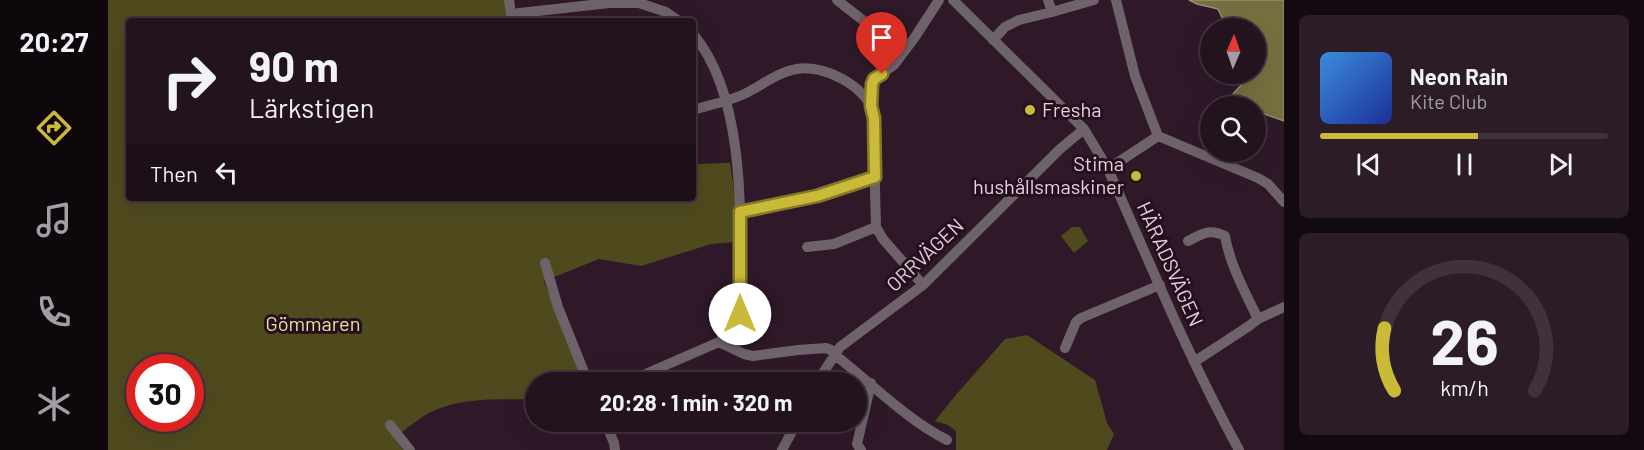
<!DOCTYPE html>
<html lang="en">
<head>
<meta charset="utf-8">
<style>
  :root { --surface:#23131f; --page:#2b1c28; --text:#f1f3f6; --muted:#a39ea4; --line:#40323d; --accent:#caba3a }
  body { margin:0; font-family:Barlow,sans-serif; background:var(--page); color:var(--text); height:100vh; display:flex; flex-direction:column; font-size:22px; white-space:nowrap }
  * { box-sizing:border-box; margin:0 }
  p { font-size:20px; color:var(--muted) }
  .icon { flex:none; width:33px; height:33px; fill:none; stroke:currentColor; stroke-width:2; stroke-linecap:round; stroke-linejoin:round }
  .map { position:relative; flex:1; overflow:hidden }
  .details { display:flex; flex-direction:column; gap:15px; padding:15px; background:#130a11; width:360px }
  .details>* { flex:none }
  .top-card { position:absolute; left:18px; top:18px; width:570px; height:183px; border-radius:6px; box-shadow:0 6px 24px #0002,0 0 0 2px var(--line); background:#23131f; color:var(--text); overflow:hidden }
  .needle { width:39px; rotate:2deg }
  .fabs { position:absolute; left:1092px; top:18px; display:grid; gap:12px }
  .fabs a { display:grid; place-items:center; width:66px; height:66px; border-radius:50%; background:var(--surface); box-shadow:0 6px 24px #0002,0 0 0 2px var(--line); font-size:30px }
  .speed { position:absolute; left:18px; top:354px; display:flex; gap:12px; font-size:30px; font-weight:700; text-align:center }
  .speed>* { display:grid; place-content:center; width:78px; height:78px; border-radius:50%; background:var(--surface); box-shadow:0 6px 24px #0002,0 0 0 2px var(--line); line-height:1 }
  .speed .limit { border:9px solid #d22; background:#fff; color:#111 }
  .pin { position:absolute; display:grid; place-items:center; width:51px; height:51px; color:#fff; margin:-62px -26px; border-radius:50% 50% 50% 0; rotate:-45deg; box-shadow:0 0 6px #0007 }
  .pin .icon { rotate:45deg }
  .me { position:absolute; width:66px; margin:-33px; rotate:0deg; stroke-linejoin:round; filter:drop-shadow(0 0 4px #0008) }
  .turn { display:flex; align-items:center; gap:21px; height:126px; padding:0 24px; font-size:27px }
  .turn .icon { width:78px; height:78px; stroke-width:2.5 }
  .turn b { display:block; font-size:42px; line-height:51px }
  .then { display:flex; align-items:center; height:57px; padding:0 24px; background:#0003; gap:12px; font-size:22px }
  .details .widget { flex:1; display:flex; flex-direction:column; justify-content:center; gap:9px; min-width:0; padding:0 21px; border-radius:9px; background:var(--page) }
  .details .dial { align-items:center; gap:0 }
  .dial svg { height:156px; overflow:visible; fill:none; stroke:var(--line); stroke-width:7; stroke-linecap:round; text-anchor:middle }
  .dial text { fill:var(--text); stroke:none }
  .song { display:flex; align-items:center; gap:18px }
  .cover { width:72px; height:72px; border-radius:9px; background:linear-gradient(135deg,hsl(210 70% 55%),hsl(230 70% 35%)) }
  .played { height:6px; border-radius:3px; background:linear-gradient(90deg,var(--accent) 55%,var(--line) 55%) }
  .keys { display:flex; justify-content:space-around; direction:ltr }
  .trip { position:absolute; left:417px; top:372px; width:342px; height:60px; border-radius:30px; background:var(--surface); box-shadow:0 6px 24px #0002,0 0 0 2px var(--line); font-weight:700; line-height:60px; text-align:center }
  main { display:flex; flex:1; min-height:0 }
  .dock { display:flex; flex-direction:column; width:108px; justify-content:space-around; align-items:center; background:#0e080c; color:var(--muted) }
  .dock .icon { width:42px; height:42px }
  .dock .active { color:var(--accent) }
  .dock b { font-size:27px; color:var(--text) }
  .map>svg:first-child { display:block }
  .green { fill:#4f4a1e; fill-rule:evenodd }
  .water { fill:#767040; stroke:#968d6f; stroke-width:1.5 }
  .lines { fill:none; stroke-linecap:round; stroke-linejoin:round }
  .minor { stroke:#6f636b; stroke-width:10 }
  .route-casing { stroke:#837926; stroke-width:15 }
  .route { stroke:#caba3a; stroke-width:10 }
  .poi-dot { fill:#caba3a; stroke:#250f1f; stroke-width:2 }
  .labels { text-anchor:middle; stroke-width:6; stroke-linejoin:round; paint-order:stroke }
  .poi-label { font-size:20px; fill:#e2d2dc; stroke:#250f1f; text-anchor:start }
  .street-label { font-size:20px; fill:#e2d2dc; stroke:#250f1f }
  .park-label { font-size:20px; fill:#ebe295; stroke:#250f1f }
</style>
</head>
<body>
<main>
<nav class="dock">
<b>20:27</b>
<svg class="icon active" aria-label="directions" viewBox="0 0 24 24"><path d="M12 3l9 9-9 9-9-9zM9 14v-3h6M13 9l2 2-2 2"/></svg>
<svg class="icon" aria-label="music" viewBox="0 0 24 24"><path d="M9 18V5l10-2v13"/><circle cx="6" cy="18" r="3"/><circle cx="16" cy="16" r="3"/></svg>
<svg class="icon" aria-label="phone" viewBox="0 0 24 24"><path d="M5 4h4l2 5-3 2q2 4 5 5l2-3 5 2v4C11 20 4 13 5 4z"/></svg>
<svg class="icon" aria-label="climate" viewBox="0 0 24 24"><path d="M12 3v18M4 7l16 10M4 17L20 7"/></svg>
</nav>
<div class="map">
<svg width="1176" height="450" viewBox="0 0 1176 450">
  <rect width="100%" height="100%" fill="#2f1929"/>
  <!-- green -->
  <path class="green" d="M0,0H399L402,21H21V198H585V164L622,163L629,209L626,242L603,244L533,266L491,259L436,281L476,382H428L427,399C392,400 354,396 321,413C312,418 303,425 294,432L281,430L295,450H0ZM32,368H82V418H32Z
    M964,227H972L980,241L966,253L953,236Z
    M919,335L987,380L999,423L1006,434L999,450H848V431L840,425L827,421L847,396L897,339Z"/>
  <!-- water -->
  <path class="water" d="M1081,0H1176V121L1148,111V106H1140L1125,94L1134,84L1140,74H1148V28H1119L1110,9L1089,4Z"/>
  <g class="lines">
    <!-- minor -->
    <path class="minor" d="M401,0L404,21
      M729,0L779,39L797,50
      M845,0L976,129L1000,169C1042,263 1081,359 1131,450
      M940,0L944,12
      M1008,0L1027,76L1050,136L1150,178L1160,184L1176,202
      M403,14L501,3H531L558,12L571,21
      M885,40L897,27L911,20L944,12L986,0
      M763,106L764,84L766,79L786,65L807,37L831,0
      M585,110C601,105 618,102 634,95C652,87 669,72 689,69C715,64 758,86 765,112L768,227L775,239L815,285
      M1000,169L1050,136
      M632,212L709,196L767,177
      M1080,241C1094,234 1101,228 1117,236C1122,265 1137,292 1150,319
      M699,247L726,244L768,227
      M437,263L450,307L480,382
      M611,342L636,354L645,356L690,350L718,348L723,350L727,355C763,383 798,419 839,440
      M957,348L968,322L973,318L1052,285
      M1086,362L1141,326L1150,319L1176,307
      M519,382L611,342L626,327L632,314C632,231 641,100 585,34
      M709,382L732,347L815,285L952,149L976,129
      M497,422L506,443L507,450
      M282,425L302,450
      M674,450L689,422
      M753,450L749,444L763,383"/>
  </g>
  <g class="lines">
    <defs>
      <path id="route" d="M632,314V212L709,196L767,177L766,118L763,106L764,84L766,79L774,74"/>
    </defs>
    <!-- route casing -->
    <use href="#route" class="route-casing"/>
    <!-- route -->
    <use href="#route" class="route"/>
  </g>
  <!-- markers -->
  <g class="poi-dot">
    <circle cx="922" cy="110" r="6"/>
    <circle cx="1028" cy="176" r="6"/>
  </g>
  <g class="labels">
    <!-- poi labels -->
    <g class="poi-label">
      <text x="934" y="117">Fresha</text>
      <text x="1016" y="171" text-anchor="end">Stima<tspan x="1016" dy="23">hushållsmaskiner</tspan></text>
    </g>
    <!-- street labels -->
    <g class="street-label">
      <text transform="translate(817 255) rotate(-43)" y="7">ORRVÄGEN</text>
      <text transform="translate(1062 264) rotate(66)" y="7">HÄRADSVÄGEN</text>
    </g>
    <!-- park labels -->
    <g class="park-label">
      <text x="205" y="331">Gömmaren</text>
    </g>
  </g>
</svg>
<div class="fabs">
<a><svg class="needle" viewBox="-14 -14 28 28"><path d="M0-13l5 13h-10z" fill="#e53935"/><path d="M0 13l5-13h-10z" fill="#a39ea4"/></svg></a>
<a><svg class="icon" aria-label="search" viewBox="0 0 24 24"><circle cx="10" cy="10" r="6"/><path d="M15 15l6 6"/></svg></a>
</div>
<div class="speed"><div class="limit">30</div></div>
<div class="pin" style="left:774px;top:74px;background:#d93025"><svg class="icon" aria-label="arrive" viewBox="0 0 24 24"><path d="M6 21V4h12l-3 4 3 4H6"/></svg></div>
<svg class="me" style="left:632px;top:314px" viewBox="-20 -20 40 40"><circle r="19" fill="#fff"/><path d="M0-13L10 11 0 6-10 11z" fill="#caba3a"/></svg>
<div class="trip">20:28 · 1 min · 320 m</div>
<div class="top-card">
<div class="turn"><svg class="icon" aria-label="right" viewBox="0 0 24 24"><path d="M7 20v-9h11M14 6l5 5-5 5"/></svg><div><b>90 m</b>Lärkstigen</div></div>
<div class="then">Then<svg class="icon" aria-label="left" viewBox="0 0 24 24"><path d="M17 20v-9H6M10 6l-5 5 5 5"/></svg></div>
</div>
</div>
<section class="details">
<div class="widget">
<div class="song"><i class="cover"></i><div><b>Neon Rain</b><p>Kite Club</p></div></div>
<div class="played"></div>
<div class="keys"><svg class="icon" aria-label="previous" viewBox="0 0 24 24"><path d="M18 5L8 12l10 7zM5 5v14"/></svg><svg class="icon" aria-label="pause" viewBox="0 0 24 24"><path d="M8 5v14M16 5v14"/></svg><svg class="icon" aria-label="next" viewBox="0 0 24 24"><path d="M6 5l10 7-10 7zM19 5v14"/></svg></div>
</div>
<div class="widget dial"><svg viewBox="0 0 100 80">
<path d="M14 69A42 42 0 1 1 86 69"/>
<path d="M14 69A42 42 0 0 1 9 37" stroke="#caba3a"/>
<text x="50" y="56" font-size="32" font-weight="700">26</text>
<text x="50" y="72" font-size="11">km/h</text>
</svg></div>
</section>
</main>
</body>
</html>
